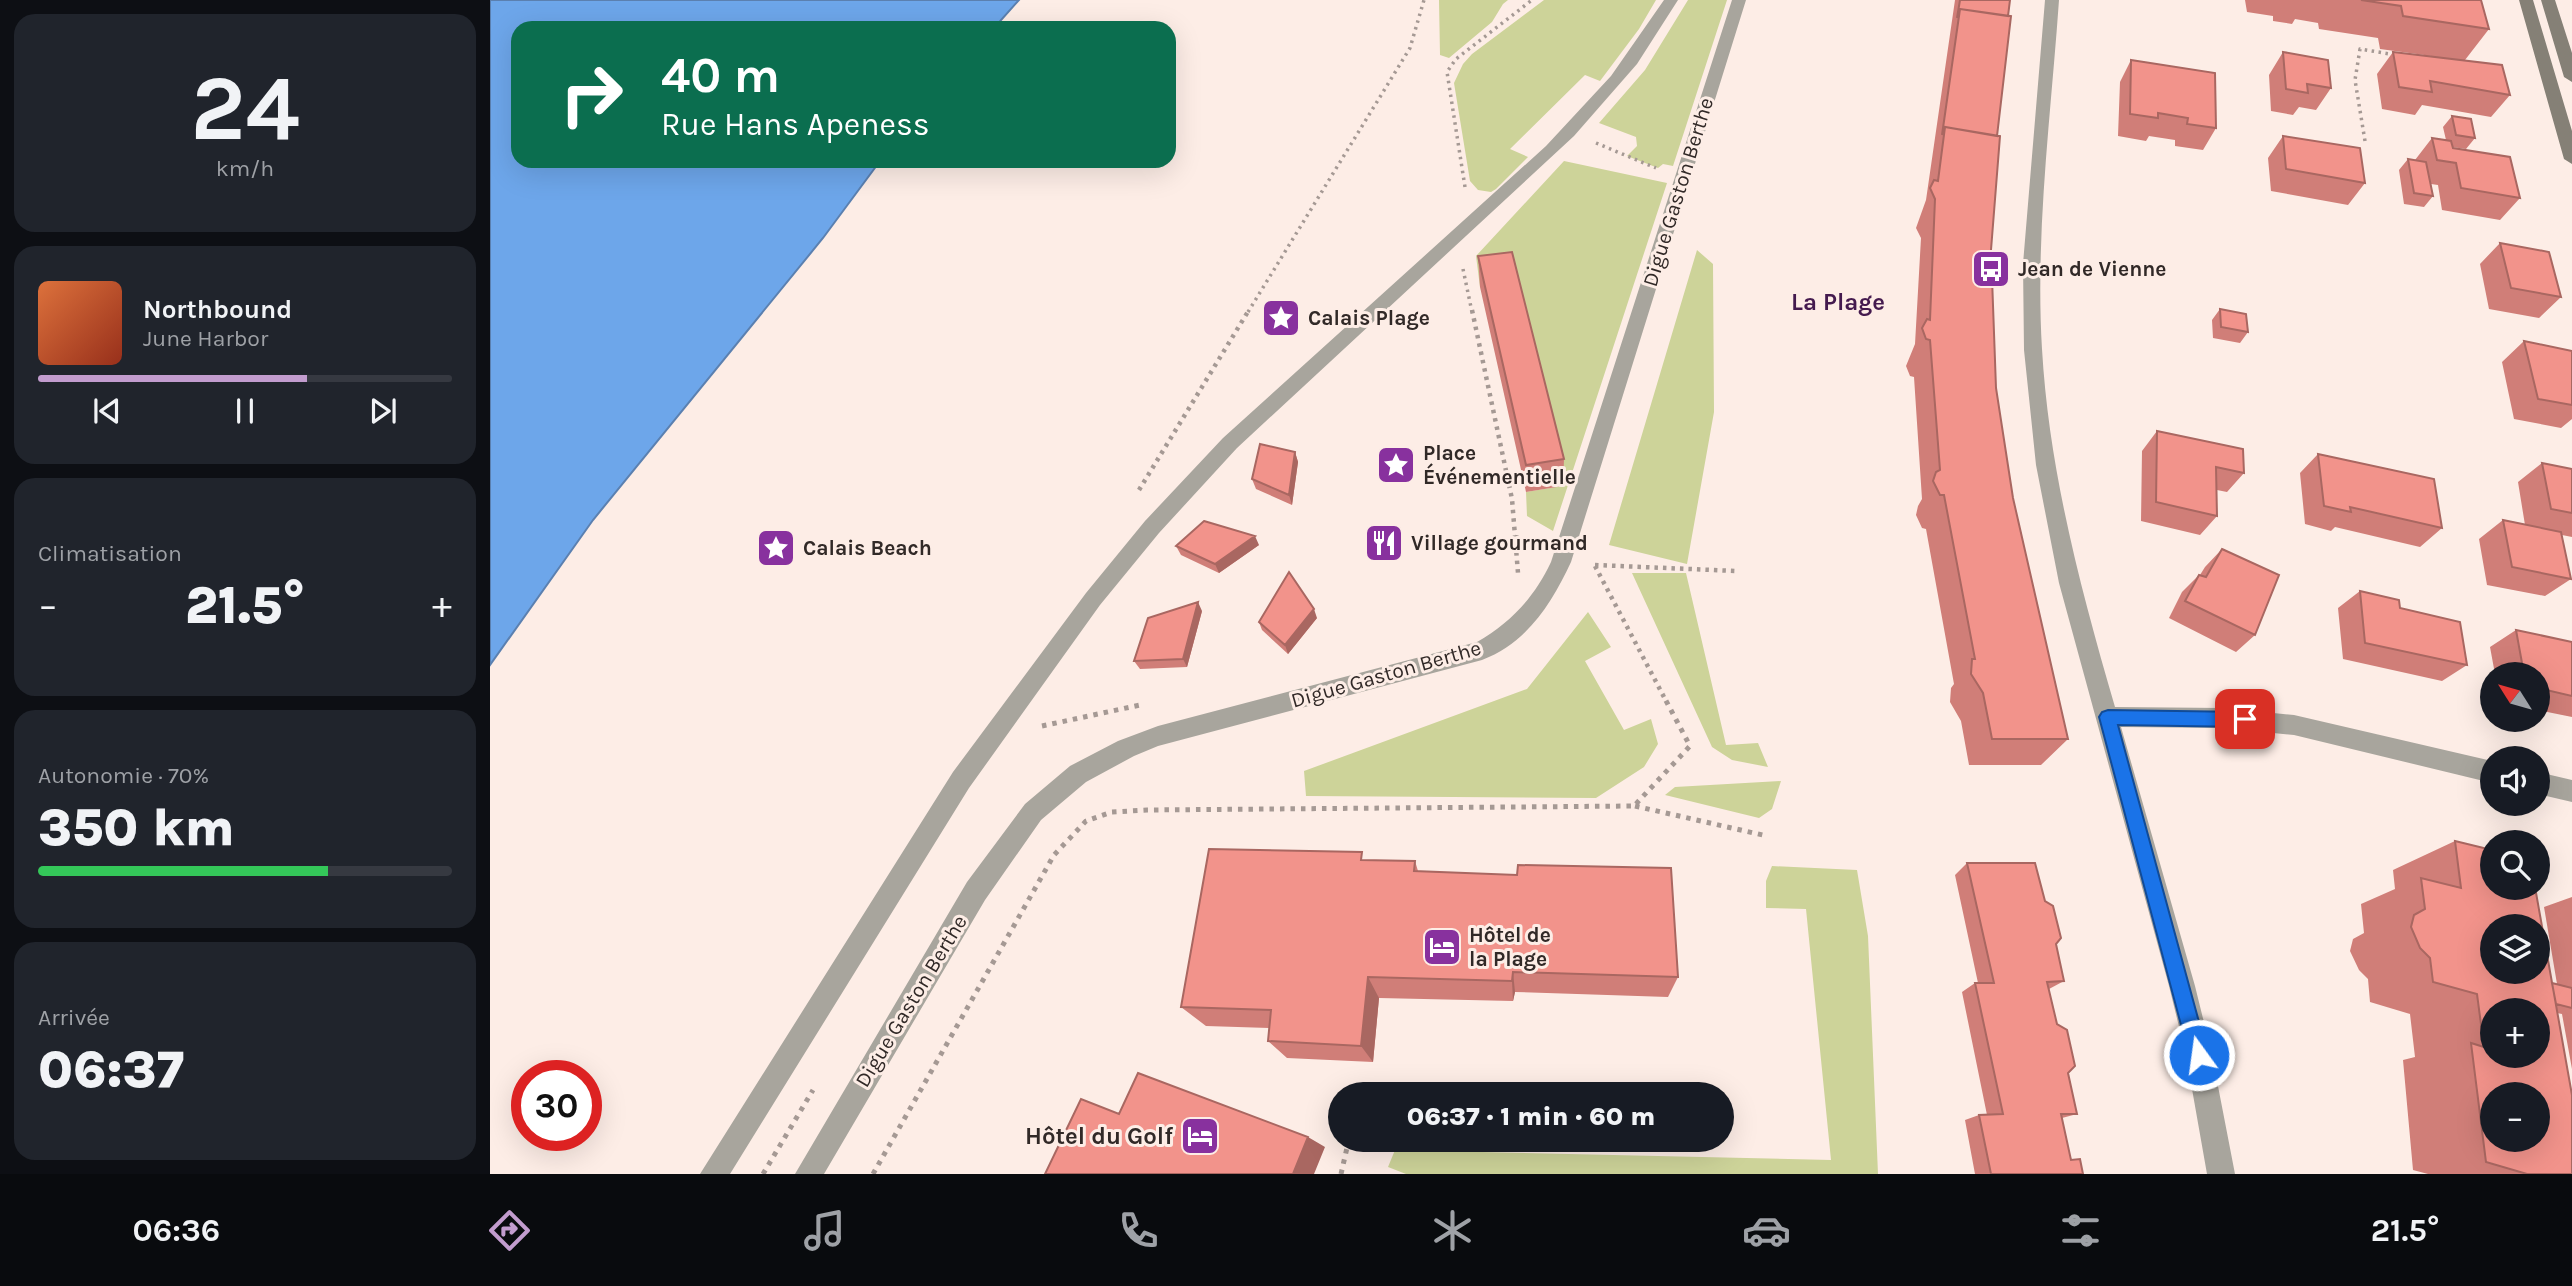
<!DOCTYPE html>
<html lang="fr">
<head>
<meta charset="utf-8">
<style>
  :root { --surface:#171b24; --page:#20242c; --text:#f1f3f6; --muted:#9ea1a6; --line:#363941; --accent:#c29cce }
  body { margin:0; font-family:Karla,sans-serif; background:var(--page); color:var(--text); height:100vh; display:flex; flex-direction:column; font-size:26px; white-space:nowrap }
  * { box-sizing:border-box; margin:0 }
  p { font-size:23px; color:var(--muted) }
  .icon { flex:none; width:38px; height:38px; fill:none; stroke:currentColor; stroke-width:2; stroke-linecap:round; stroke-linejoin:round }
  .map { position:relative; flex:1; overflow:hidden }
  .panel { display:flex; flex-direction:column; gap:14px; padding:14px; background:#0d0f14; width:490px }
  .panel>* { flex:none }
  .top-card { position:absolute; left:21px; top:21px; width:665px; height:147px; border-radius:21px; box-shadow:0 7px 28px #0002; background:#0b6e4f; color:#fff; overflow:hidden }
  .needle { width:46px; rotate:307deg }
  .buttons { position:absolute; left:1990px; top:662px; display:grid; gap:14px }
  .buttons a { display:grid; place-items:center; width:70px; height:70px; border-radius:50%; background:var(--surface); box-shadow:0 7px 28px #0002; font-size:35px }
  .speed { position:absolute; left:21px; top:1060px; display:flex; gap:14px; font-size:35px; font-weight:700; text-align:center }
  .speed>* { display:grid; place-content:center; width:91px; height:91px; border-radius:50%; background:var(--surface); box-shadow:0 7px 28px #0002; line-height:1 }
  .speed .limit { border:10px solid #d22; background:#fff; color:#111 }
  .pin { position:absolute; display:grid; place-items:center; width:60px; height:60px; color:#fff; margin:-30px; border-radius:14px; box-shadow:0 4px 10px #0006 }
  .me { position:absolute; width:77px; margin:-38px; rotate:346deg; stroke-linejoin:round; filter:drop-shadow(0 0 5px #0008) }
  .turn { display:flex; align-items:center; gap:24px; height:147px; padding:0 35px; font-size:32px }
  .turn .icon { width:91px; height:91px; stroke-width:2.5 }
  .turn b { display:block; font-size:49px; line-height:60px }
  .big { font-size:52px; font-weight:800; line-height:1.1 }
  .panel .tile { flex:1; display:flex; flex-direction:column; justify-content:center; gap:10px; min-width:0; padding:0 24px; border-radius:21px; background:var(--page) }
  .panel .dial { align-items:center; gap:0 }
  .dial b { font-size:91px; line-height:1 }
  .song { display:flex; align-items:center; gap:21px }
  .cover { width:84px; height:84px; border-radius:10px; background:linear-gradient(135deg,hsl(20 70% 55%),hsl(10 70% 35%)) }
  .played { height:7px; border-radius:4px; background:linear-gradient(90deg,var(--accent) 65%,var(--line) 65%) }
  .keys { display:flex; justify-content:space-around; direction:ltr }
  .heat { display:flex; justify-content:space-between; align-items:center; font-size:38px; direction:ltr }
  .charge { height:10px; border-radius:5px; background:linear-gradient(90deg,#34c759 70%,var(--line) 0) }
  .trip { position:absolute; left:838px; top:1082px; width:406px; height:70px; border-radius:35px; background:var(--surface); box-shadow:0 7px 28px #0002; font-weight:800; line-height:70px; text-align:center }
  .tabs { display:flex; height:112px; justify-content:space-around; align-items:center; background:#090b0e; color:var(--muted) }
  .tabs .icon { width:49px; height:49px }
  .tabs .current { color:var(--accent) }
  .tabs b { font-size:32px; color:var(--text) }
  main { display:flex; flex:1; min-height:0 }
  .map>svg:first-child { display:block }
  .green { fill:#cdd399 }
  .water { fill:#6da6ea; stroke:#5b80b0; stroke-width:2 }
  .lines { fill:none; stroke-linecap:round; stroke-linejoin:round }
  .path-far2 { stroke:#a59994; stroke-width:3.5; stroke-dasharray:2.5 4.5; stroke-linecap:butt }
  .path-far1 { stroke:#a59994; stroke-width:4.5; stroke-dasharray:3.5 5; stroke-linecap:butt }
  .path { stroke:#a59994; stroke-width:5; stroke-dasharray:4.5 6; stroke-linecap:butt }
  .street { fill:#a8a59d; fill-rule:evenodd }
  .secondary { fill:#858076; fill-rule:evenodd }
  .wall { fill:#d07e78 }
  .shaded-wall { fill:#a96761 }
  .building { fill:#f2938b; stroke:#a96761; stroke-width:2; fill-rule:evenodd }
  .route { fill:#1a73e8; stroke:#114b97; stroke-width:2 }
  .labels { text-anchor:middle; stroke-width:6; stroke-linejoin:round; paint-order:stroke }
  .street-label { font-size:21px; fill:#312927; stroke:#fdede6 }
  .poi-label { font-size:21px; font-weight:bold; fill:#312927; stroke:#fdede6; text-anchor:start }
  .quarter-label { font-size:24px; font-weight:bold; fill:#441a4e; stroke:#fdede6 }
  .near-poi-label { font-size:24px; font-weight:bold; fill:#312927; stroke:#fdede6; text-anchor:end }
</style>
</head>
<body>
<main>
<section class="panel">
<div class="tile dial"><b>24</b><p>km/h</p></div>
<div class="tile">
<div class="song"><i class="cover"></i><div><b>Northbound</b><p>June Harbor</p></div></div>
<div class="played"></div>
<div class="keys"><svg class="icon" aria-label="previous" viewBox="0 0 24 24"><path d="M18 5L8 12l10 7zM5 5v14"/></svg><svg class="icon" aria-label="pause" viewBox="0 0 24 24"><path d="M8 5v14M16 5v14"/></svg><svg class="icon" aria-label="next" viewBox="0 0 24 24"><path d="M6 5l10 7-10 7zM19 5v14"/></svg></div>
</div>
<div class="tile"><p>Climatisation</p>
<div class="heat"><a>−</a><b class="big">21.5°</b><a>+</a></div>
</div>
<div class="tile"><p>Autonomie · 70%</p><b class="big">350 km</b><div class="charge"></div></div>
<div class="tile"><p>Arrivée</p><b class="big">06:37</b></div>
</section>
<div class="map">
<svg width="2082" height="1174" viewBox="0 0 2082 1174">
  <rect width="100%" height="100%" fill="#fdede6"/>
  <!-- green -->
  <path class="green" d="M949,0H1018L1013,4L1002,22L959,58L950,55Z
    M1054,0H1166L1149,29L1110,81L1095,75L1020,149L1038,157L1006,189L1001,192L988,190L980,181L964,83L973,64L982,54Z
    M1198,0H1237L1183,166L1173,164L1168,168L1137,156L1147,146L1146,137L1109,123L1155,70Z
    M1074,161L1177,183L1063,531L1037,516L1036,492L1072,486L1022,282L990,287L986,256Z
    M1207,250L1223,264L1224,412L1197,564L1119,545Z
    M1142,573H1196L1236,745L1268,743L1278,767L1242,760L1222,747Z
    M1098,612L1121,647L1095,661L1134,730L1161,719L1168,744L1154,767L1106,798L816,796L814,771L1037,689Z
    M1291,781L1282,809L1269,818L1175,795L1185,787Z
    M1282,866L1367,870L1378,936L1388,1174H916L898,1167L905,1150L1341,1160L1316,909L1276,908V881Z"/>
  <!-- water -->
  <path class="water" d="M0,0H529L504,28H28V161H390L333,238L103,520L0,665Z"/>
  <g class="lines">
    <!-- path-far2 -->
    <path class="path-far2" d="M1875,141L1865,80L1870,49L1906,55
      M1106,143L1166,168
      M975,187L957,72L966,59L1042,0
      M973,269L982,312
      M758,312L920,48L934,0"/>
    <!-- path-far1 -->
    <path class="path-far1" d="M982,310L1022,499L1028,573
      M649,490L759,310
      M1025,537L1045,542
      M1105,565L1247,571
      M1105,566L1174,697"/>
    <!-- path -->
    <path class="path" d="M552,726L650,705
      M1145,806L1277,836
      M869,1094L870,1088
      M273,1174L323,1090
      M383,1174L564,855L596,821L622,812L657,810L1144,806L1200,746L1173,695
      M851,1174L859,1139"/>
    <!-- street -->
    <path class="street" d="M1174,0H1188L1147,64L1084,136L747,448L669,533L610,605L479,788L240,1174H210L463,772L596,593L655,521L733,438L1056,146L1121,76Z
      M1242,0H1256L1081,562C1062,603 1037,643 992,660L668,746L644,756L596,782L551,820L495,900L334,1174H305L477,882L535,804L580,766L628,741L668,726L987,642C1021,622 1044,598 1061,562Z
      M1555,0H1569C1561,115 1545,233 1552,349C1559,471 1591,590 1625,707L1734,708L1804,715L2002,761V783L1804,735L1734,728L1631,727L1705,986L1722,1055L1745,1174H1717L1696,1055L1679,986L1569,583L1546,465L1534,350L1533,264Z
      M2048,772L2082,780V802L2048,794Z"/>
    <!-- secondary -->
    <path class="secondary" d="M2029,0H2043L2082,131V164L2074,159Z
      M2051,0H2065L2082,53V82L2074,77Z"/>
  </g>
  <!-- wall -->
  <path class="wall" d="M1465,0H1520L1507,136L1501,250L1506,388L1523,498L1578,739L1551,765H1479L1471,721L1460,702L1461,688L1464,684L1436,529L1432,528L1426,515L1428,506L1432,499L1424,377L1420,376L1416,366L1425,344L1431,238L1426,228L1436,200Z
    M1755,0H1991L1999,29L1975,60L2020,95L2001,117L1932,105L1925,115L1892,109L1887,74L1903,52L1942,56L1890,49L1888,38L1829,29L1828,23L1805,19L1802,24L1783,21V16L1757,12Z
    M1793,52L1841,88L1826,110L1809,107L1803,115L1781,111L1779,75Z
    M1641,60L1726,128L1713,150L1685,146V140L1659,136L1656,141L1628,136L1630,82Z
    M1962,116L1985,138L1976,149L1962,147L1963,148L2030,198L2010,220L1952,210L1948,185L1941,184L1943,196L1934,207L1914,204L1909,170L1918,159L1925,160L1942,138L1956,140L1953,127Z
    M1793,136L1875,183L1858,205L1781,191L1778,158Z
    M2010,243L2071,297L2049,318L1999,309L1990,264Z
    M988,256L1074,459L1073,486L1036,492L990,287Z
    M1730,309L1758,332L1750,343L1723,338L1722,320Z
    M2034,341L2082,351V419L2071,428L2024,419L2012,362Z
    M1667,431L1754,473L1737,492L1727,490V516L1710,535L1651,521L1652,451Z
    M805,452L808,462L802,505L766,489L762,479Z
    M1828,454L1952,528L1930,547L1845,527L1841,531L1815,524L1810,473Z
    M2052,463L2082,469V537L2072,535L2081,579L2055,596L1997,585L1989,539L2013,520L2035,525L2028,482Z
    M769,545L729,573L691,555L686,546Z
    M1732,549L1765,635L1746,652L1679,618L1692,592L1709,575H1710L1715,567Z
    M1870,591L1910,608L1977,665L1952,681L1853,659L1848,608Z
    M712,611L697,667L650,669L644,661Z
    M827,618L798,654L772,630L769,622Z
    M2026,630L2082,642V717L2048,710V674H2005L2000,647Z
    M1965,841L2062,983L2067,984L2054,907L2082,897V1069L2072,1014L2067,1013L2082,1174H1938L1923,1170L1913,1060L1925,1057L1920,1014L1880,1002L1878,979L1869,970L1860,951L1863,939L1874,933L1871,904L1905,889L1903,870Z
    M875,860L925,861L928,871L1188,977L1178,997L1025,992L1023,1001L889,998L883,1062L797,1058L778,1041L779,1028L716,1026L691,1007Z
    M1477,863L1566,944L1574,981L1559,989L1587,1114L1572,1118L1581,1160L1593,1174H1485L1475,1120L1489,1115H1497L1472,992L1485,983H1488L1465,875Z"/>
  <!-- shaded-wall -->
  <path class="shaded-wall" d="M805,452L808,462L802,505L799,495Z
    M765,536L769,545L729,573L725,564Z
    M708,602L712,611L697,667L693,659Z
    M824,609L827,618L798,654L795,645Z
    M1023,972L1025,992L1023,1001L1022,981Z
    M878,977L889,998L883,1062L871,1046Z
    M818,1137L835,1147L824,1174H803Z"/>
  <!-- building -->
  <path class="building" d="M1470,0H1520L1518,16L1470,9L1467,18Z
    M1871,0H1991L1999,29L1913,16L1911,6Z
    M1470,9L1521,16L1507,136L1455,127L1452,135Z
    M1793,52L1838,60L1841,88L1817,84L1818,93L1796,89Z
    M1903,52L2012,65L2020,95L1940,81L1942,92L1909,87Z
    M1641,60L1725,73L1726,128L1697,124L1698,118L1668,113V118L1640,114Z
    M1962,116L1981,119L1985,138L1966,135Z
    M1455,127L1510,136L1501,250L1506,388L1523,498L1578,739H1502L1493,693L1481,674L1482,659H1485L1454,495H1450L1443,481L1446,472L1450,470L1440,340L1436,339L1432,328L1437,319L1440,320L1445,199L1440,188L1444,180L1448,181Z
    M1793,136L1870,148L1875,183L1796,169Z
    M1942,138L1961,141L1963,148L2020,157L2030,198L1971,188L1966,163L1947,160Z
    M1918,159L1936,162L1943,196L1924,193Z
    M2010,243L2059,252L2071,297L2021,288Z
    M1022,252L1074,459L1036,465L988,256Z
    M1730,309L1756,314L1758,332L1731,327Z
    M2034,341L2082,351V405L2048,399Z
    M1667,431L1753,449L1754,473L1726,467L1727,516L1666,502Z
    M770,444L805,452L799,495L762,479Z
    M1828,454L1944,479L1952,528L1860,507L1861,512L1834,506Z
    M2052,463L2082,469V513L2061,509Z
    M2013,520L2071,532L2081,579L2022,567Z
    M714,521L765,536L725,564L686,546Z
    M1732,549L1789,575L1765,635L1695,601L1709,575L1716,577Z
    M799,572L824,609L795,645L769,622Z
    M1870,591L1909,600L1910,608L1970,622L1977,665L1875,643Z
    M708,602L693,659L644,661L658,618Z
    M2026,630L2082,642V696L2048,688V674H2034Z
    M1965,841L2002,850V887H2045L2082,1095V1174H2037L1996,1162L1981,1043L1994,1047L1987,994L1943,982L1940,958L1930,948L1921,927L1924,915L1935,909L1931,878L1971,888ZM2002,926H2048V971H2002ZM2002,1010H2048V1055H2002ZM2002,1094H2048V1139H2002Z
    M719,849L872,852L871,860L925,861L924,871L1027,875L1028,865L1181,868L1188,977L1023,972L1022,981L878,977L871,1046L778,1041L781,1010L691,1007Z
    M1477,863H1545L1555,901L1563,906L1571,938L1566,944L1574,981L1557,982L1567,1024L1577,1030L1585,1066L1578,1073L1587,1114H1571L1581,1160L1590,1159L1593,1174H1501L1489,1115L1513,1114L1485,983H1504Z
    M2062,983L2082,988V1008L2066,1004Z
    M648,1073L818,1137L803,1174H555L591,1099L629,1114Z"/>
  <!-- route -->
  <path class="route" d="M1618,710L1755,712L1761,714L1763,719L1761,725L1755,727L1628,725L1718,1055L1716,1062L1709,1065L1701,1062L1699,1055L1609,717L1612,712Z"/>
  <!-- icons -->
  <defs>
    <symbol id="bus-square" viewBox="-11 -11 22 22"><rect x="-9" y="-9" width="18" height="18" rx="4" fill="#88319e" stroke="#fdede6"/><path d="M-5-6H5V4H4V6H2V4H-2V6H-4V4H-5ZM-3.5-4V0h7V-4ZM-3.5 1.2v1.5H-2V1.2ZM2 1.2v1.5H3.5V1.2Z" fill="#fff"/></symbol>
    <symbol id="sight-square" viewBox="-11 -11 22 22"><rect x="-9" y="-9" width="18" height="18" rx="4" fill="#88319e" stroke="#fdede6"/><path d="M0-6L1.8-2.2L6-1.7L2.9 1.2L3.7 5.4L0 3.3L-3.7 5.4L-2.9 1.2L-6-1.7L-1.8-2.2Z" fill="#fff"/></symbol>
    <symbol id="restaurant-square" viewBox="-11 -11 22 22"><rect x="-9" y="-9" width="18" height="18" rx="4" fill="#88319e" stroke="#fdede6"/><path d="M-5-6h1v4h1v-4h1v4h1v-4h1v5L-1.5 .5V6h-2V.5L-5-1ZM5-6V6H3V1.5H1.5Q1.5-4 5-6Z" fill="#fff"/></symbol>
    <symbol id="hotel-square" viewBox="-11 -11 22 22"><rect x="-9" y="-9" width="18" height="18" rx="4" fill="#88319e" stroke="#fdede6"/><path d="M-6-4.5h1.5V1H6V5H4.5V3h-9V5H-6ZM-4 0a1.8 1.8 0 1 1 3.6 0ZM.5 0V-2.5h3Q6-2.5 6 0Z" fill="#fff"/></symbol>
  </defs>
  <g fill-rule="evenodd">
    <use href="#bus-square" x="1479" y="247" width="44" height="44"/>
    <use href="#sight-square" x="769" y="296" width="44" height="44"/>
    <use href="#sight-square" x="884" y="443" width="44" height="44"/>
    <use href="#restaurant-square" x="872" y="521" width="44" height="44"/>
    <use href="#sight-square" x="264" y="526" width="44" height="44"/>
    <use href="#hotel-square" x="930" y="925" width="44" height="44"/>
    <use href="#hotel-square" x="688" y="1114" width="44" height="44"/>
  </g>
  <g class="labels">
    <!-- street labels -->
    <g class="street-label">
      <text transform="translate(1188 192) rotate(-73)" y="7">Digue Gaston Berthe</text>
      <text transform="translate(896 674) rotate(-16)" y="7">Digue Gaston Berthe</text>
      <text transform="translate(421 1001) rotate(-59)" y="7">Digue Gaston Berthe</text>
    </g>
    <!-- poi labels -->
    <g class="poi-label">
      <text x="1528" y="276">Jean de Vienne</text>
      <text x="818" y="325">Calais Plage</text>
      <text x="933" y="460">Place<tspan x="933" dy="24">Événementielle</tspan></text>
      <text x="921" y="550">Village gourmand</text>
      <text x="313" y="555">Calais Beach</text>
      <text x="979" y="942">Hôtel de<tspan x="979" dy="24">la Plage</tspan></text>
    </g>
    <!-- quarter labels -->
    <g class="quarter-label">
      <text x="1348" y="310">La Plage</text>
    </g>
    <!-- near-poi labels -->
    <g class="near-poi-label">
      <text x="683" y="1144">Hôtel du Golf</text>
    </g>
  </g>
</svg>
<div class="buttons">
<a><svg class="needle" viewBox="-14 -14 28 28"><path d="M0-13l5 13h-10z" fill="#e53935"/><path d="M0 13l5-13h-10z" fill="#9ea1a6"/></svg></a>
<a><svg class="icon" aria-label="sound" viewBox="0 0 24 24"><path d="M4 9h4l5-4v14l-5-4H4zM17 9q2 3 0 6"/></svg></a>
<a><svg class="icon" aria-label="search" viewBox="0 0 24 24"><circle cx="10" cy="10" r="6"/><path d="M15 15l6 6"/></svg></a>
<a><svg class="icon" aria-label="layers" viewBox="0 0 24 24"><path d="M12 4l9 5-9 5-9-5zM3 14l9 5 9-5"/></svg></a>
<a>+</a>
<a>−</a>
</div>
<div class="speed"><div class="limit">30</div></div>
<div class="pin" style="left:1755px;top:719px;background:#d93025"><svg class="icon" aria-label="arrive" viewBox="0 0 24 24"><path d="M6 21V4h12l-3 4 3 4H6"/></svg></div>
<svg class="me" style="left:1709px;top:1055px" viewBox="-20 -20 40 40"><circle r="17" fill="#1a73e8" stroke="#fff" stroke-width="3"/><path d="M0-11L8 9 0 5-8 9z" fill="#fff"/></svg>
<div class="trip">06:37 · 1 min · 60 m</div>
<div class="top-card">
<div class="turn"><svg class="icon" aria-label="right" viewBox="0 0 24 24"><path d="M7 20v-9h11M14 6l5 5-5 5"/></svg><div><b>40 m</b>Rue Hans Apeness</div></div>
</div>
</div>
</main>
<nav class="tabs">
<b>06:36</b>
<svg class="icon current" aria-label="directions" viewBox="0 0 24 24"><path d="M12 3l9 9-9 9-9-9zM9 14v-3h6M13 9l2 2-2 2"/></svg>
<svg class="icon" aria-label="music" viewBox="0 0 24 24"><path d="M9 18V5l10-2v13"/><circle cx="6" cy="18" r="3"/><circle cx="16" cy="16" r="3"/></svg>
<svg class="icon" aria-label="phone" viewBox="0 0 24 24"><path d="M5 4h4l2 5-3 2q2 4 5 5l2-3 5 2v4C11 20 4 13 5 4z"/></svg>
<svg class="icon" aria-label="climate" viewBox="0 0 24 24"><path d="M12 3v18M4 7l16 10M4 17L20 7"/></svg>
<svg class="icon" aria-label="car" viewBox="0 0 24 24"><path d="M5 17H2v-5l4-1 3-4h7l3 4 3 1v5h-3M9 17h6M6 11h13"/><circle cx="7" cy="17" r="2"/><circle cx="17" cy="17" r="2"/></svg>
<svg class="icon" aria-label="filters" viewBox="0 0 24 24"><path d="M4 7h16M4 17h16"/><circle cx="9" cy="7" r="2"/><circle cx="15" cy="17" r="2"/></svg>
<b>21.5°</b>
</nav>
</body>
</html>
